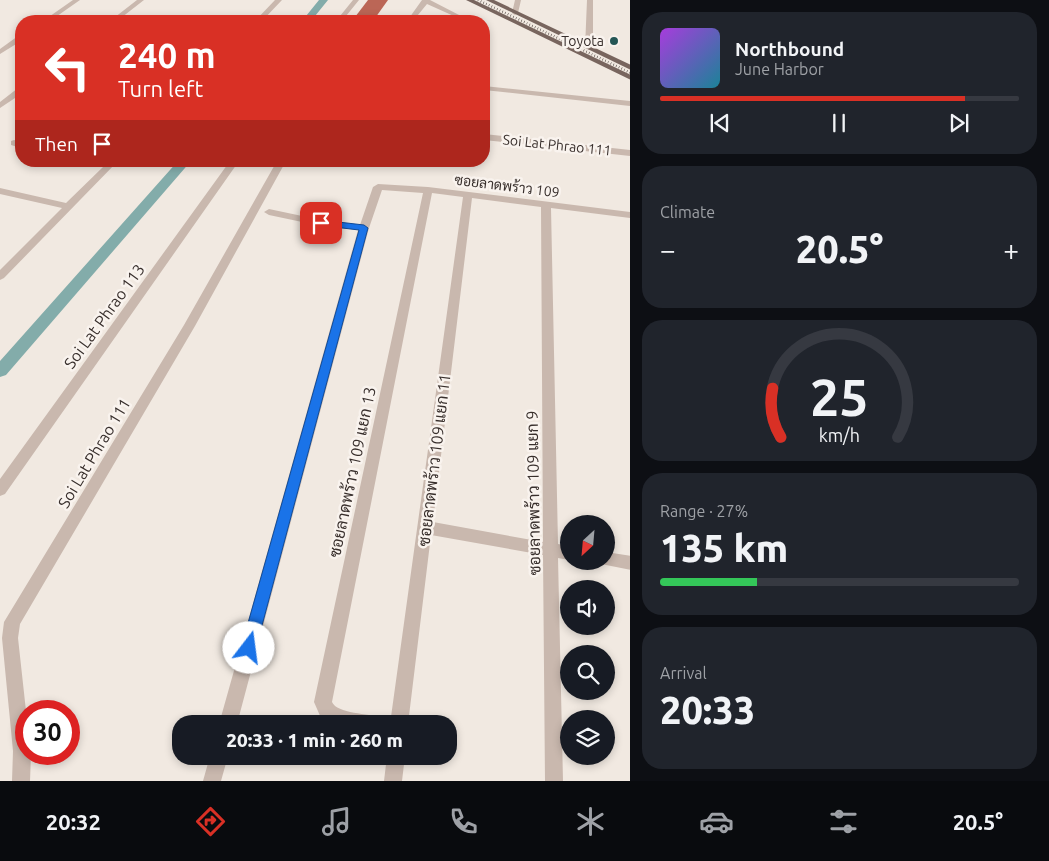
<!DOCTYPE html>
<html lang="en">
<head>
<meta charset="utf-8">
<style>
  :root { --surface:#171b24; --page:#20242c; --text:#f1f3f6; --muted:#9ea1a6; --line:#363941; --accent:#d93025 }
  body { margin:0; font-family:Ubuntu,Sarabun,sans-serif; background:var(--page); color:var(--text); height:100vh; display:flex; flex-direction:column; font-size:19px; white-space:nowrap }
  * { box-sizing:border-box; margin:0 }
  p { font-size:16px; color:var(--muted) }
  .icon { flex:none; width:28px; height:28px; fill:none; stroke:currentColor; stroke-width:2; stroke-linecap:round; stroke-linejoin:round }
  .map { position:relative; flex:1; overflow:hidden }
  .panel { display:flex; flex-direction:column; gap:12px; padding:12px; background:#0d0f14; width:419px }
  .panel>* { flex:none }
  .banner { position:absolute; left:15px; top:15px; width:475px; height:152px; border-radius:20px; box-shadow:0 2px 8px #0003; background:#d93025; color:#fff; overflow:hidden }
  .needle { width:32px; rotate:206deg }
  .buttons { position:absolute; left:560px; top:515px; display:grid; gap:10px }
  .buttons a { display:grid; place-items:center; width:55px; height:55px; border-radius:50%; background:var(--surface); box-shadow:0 2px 8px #0003; font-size:25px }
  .speed { position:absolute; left:15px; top:700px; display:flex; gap:10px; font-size:25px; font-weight:700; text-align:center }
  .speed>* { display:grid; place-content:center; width:65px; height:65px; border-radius:50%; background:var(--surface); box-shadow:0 2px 8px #0003; line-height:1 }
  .speed .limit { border:8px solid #d22; background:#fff; color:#111 }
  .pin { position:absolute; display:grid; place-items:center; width:42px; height:42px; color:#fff; margin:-21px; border-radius:10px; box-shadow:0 2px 8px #0006 }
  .me { position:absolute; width:55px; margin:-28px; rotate:15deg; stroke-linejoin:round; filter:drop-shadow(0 0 4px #0008) }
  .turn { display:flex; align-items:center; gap:18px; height:105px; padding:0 20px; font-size:22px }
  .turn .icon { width:65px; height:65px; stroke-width:2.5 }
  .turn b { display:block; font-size:35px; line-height:42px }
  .then { display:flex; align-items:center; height:48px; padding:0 20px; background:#0003; gap:10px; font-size:19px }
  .big { font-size:38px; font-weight:800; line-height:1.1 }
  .panel .tile { flex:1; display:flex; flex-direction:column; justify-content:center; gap:8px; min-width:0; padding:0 18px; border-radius:20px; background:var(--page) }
  .panel .dial { align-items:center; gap:0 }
  .dial svg { height:130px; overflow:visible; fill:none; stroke:var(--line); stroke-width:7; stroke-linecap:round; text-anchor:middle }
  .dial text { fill:var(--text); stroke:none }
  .song { display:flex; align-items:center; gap:15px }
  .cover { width:60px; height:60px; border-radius:8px; background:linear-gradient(135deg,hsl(280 70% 55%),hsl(190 70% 35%)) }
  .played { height:5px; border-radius:2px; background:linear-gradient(90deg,var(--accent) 85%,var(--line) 85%) }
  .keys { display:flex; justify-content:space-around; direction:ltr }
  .heat { display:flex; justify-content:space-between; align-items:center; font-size:28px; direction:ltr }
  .charge { height:8px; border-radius:4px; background:linear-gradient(90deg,#34c759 27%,var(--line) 0) }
  .trip { position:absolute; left:172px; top:715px; width:285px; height:50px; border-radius:20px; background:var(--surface); box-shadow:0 2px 8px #0003; font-weight:800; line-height:50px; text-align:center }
  .tab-bar { display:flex; height:80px; justify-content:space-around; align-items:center; background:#090b0e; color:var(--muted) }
  .tab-bar .icon { width:35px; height:35px }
  .tab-bar .on { color:var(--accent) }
  .tab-bar b { font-size:22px; color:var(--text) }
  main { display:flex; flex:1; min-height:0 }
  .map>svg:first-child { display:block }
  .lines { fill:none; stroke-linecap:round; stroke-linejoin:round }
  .canal { fill:#83acaa; fill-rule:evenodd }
  .building { fill:#bb6656 }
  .minor { fill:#c9b8ae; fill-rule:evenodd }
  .primary { fill:#78655e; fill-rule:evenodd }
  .rail { stroke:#382f2c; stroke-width:2.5; stroke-dasharray:0.5 2.5; stroke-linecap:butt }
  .route { fill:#1a73e8; stroke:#114b97 }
  .poi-dot { fill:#245655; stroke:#f9f3ee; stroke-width:2 }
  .labels { text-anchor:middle; stroke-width:5; stroke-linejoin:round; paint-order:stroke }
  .far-poi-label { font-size:14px; fill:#382f2c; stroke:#f9f3ee; text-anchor:end }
  .far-street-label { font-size:14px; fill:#382f2c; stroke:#f9f3ee }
  .street-label { font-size:16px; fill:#382f2c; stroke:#f9f3ee }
</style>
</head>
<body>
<main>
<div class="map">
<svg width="631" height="781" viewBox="0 0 631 781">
  <rect width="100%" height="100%" fill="#f1e9e1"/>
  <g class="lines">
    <!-- canal -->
    <path class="canal" d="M319,0H328L311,21H302Z
      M178,161H191L6,375L0,377V361Z"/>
  </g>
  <!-- building -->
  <path class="building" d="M368,0H388L373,21H352Z"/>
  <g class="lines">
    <!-- minor -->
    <path class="minor" d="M73,0H80L50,21H43Z
      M137,0H144L117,21H110Z
      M275,0H282L262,21H255Z
      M353,0H359L342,21H336Z
      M422,0H430L461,16L456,17L427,4L413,21H407Z
      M515,0H521L518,13L515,15L512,13Z
      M587,0H593V48L589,50L585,48Z
      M163,17L177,20L178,21L161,20L160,19Z
      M18,36H21V41L0,54V49Z
      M484,86L631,101V106L484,90Z
      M18,88H21V94L0,108V102Z
      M484,134L631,150V156L484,140Z
      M14,140L21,142V148L11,145V141Z
      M85,161L107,163L118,161L4,278L0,280V270L62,208L0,194V188L66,203L103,167Z
      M230,161H239L5,494L0,496V479Z
      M277,161H286L195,326L20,624L18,638L26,711V754H31L30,781H12L13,751L2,638L4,622L184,325Z
      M378,184L428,187L631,212V218L551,208L558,544L569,546V560L558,558L563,781H545L543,555L431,535L408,724H390L463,197L432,193L332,702C337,714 369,713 381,718L384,724H330L321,718L314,702L423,193L382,190L369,228L237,724H219L358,230L321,226L269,215L264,212L269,209L321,220L360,225L373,187ZM472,198L541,207L543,542L433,522Z
      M606,552L631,556V570L601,564L600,561H606Z
      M210,756H228L221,781H203Z
      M387,756H405L402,781H384Z"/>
    <!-- primary -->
    <path class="primary" d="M466,0H474L631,75V80Z
      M486,0H494L631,65V70Z"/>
    <!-- rail -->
    <path class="rail" d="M478,0L631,73"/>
  </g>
  <!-- route -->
  <path class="route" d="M321,220L364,225L368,228L256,648L254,653L249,655L243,653L241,648L359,230L318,225V221Z"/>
  <!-- markers -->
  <circle class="poi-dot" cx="614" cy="41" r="5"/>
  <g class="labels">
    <!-- far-poi labels -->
    <g class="far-poi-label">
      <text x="604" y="46">Toyota</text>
    </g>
    <!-- far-street labels -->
    <g class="far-street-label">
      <text transform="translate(557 145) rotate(6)" y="5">Soi Lat Phrao 111</text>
      <text transform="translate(507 186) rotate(7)" y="5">ซอยลาดพร้าว 109</text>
    </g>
    <!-- street labels -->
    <g class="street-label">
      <text transform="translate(104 316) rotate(-54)" y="6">Soi Lat Phrao 113</text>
      <text transform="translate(94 453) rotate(-59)" y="6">Soi Lat Phrao 111</text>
      <text transform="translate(434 460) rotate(-83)" y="6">ซอยลาดพร้าว 109 แยก 11</text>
      <text transform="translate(352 472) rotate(-78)" y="6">ซอยลาดพร้าว 109 แยก 13</text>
      <text transform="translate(533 493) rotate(-91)" y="6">ซอยลาดพร้าว 109 แยก 9</text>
    </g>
  </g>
</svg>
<div class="buttons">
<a><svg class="needle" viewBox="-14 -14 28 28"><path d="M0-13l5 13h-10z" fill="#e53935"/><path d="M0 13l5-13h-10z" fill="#9ea1a6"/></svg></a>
<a><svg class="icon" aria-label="sound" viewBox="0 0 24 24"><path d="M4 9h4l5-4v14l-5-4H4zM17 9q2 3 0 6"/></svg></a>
<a><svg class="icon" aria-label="search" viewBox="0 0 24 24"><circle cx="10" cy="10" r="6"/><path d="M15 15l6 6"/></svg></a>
<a><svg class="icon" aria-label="layers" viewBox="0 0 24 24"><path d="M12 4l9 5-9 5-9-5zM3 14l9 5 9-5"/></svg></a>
</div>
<div class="speed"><div class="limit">30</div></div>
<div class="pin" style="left:321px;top:223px;background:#d93025"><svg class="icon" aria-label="arrive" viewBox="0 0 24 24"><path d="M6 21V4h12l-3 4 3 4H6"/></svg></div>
<svg class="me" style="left:249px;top:648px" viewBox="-20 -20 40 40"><circle r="19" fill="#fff"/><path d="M0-13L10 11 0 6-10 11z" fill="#1a73e8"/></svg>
<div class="trip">20:33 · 1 min · 260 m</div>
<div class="banner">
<div class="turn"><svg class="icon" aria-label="left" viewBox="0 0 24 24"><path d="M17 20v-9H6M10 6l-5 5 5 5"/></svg><div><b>240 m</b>Turn left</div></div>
<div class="then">Then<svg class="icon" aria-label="arrive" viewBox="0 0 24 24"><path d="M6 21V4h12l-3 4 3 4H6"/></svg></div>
</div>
</div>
<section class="panel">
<div class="tile">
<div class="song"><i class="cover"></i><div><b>Northbound</b><p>June Harbor</p></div></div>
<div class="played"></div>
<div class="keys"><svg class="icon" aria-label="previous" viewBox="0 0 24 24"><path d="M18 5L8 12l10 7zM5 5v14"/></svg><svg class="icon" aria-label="pause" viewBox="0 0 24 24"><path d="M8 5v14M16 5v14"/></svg><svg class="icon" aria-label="next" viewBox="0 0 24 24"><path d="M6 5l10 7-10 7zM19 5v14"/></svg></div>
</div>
<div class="tile"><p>Climate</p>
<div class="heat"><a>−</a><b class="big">20.5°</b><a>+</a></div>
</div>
<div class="tile dial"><svg viewBox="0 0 100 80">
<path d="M14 69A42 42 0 1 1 86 69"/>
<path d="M14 69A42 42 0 0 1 9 39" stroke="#d93025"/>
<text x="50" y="56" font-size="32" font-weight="700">25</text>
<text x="50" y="72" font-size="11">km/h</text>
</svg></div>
<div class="tile"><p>Range · 27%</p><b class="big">135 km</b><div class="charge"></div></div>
<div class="tile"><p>Arrival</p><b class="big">20:33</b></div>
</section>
</main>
<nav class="tab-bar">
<b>20:32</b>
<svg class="icon on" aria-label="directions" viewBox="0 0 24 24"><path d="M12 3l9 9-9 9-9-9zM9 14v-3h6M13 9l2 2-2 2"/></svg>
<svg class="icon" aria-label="music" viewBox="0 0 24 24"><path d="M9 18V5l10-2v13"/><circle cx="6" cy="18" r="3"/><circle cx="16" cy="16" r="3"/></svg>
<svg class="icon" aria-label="phone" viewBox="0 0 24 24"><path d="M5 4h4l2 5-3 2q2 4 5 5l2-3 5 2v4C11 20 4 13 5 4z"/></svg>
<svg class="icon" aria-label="climate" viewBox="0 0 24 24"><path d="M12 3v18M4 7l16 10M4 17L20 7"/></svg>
<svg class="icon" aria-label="car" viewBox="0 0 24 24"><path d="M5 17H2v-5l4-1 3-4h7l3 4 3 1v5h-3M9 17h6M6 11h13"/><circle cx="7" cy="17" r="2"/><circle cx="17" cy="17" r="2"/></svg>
<svg class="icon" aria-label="filters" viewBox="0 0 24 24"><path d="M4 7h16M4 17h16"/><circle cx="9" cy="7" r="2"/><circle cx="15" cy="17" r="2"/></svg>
<b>20.5°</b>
</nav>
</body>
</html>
